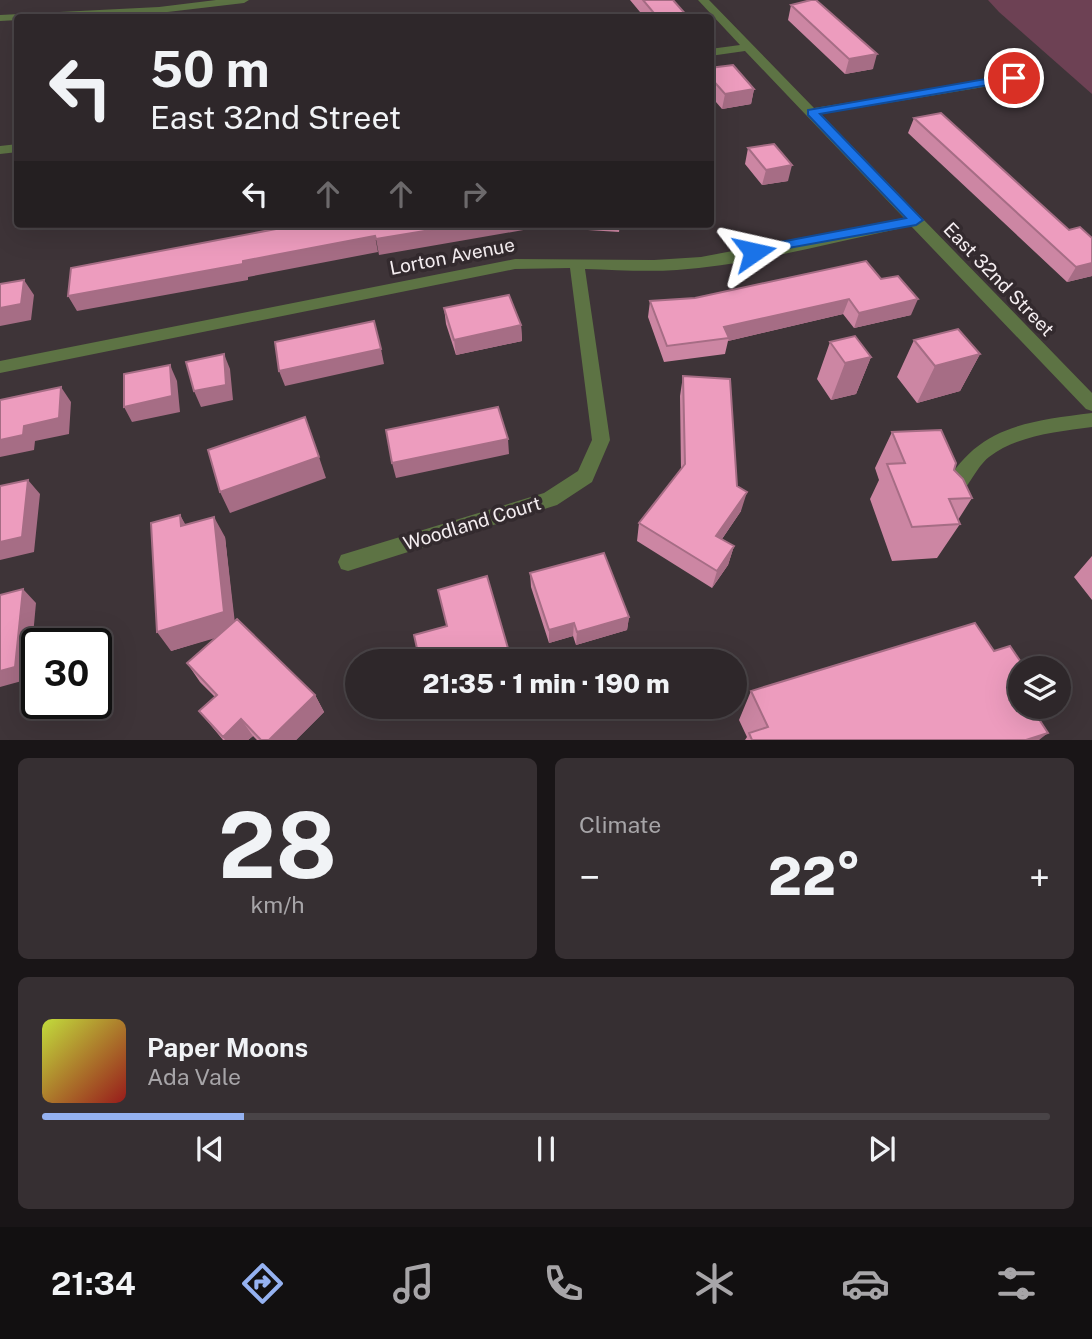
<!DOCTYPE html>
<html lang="en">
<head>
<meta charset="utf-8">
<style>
  :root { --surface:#2e272a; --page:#362f32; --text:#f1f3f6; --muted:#a7a5a8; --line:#494447; --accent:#95b2f1 }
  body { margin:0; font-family:"Public Sans",sans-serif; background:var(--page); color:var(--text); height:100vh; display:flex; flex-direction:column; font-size:26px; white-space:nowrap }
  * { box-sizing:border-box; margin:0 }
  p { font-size:23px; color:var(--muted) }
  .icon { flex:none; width:38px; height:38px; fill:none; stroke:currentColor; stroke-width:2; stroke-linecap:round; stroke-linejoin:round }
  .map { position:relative; height:740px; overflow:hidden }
  .drawer { display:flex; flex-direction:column; gap:18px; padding:18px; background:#191517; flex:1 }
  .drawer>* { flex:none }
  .top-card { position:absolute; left:14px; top:14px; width:700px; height:214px; border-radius:7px; box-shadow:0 7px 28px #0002,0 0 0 2px var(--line); background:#2e272a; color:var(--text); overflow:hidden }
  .tools { position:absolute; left:1008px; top:656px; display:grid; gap:14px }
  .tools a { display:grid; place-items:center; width:63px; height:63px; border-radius:50%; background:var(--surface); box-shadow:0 7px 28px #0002,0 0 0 2px var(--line); font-size:35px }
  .speed { position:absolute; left:21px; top:628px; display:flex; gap:14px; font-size:35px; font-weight:700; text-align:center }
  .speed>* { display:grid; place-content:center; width:91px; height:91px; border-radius:50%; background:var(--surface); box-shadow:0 7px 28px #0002,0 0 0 2px var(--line); line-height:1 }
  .speed .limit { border:4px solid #111; border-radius:10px; background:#fff; color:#111 }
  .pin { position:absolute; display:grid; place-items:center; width:60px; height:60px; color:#fff; margin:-30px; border:4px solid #fff; border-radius:50%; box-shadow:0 2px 7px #0007 }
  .me { position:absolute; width:77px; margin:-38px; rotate:79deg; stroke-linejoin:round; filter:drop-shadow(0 0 5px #0008) }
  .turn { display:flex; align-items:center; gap:24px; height:147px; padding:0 21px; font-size:32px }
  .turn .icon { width:91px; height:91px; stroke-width:2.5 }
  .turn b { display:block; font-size:49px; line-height:60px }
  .lanes { display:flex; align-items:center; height:66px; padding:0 21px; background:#0003; justify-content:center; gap:35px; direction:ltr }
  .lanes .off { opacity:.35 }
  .big { font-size:52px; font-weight:800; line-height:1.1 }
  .drawer .card { flex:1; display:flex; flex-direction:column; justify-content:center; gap:10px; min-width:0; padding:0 24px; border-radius:10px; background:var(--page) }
  .drawer .dial { align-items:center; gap:0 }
  .dial b { font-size:91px; line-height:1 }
  .song { display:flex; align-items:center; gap:21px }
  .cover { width:84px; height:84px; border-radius:10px; background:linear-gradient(135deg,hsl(70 70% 55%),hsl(0 70% 35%)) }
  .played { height:7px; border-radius:4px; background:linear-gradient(90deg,var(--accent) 20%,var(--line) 20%) }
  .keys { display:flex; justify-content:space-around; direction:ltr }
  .heat { display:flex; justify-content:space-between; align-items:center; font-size:38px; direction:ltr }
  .drawer .tiles { flex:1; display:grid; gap:18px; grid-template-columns:1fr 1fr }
  .card:last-child { grid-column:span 2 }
  .trip { position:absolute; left:345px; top:649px; width:402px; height:70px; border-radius:35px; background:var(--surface); box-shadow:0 7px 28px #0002,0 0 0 2px var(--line); font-weight:800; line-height:70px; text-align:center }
  .tab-bar { display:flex; height:112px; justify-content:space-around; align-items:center; background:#121011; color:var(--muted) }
  .tab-bar .icon { width:49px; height:49px }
  .tab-bar .selected { color:var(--accent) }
  .tab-bar b { font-size:32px; color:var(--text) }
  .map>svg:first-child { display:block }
  .green { fill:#6d4154 }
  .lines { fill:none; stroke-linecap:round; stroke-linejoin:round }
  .minor { fill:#5d7344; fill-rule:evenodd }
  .wall { fill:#cc86a3 }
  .shaded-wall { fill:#a66d85 }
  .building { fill:#ed9cbe; stroke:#a66d85; stroke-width:2 }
  .route { fill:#1a73e8; stroke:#114b97; stroke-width:2 }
  .labels { text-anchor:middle; stroke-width:7; stroke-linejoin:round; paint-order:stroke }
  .street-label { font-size:19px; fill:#f5eef1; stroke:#332a2e }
</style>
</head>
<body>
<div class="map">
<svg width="1092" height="741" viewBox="0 0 1092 741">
  <rect width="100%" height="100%" fill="#3e3438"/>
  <!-- green -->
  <path class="green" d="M988,0H1092V94L999,12Z"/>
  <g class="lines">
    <!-- minor -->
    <path class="minor" d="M216,0H249L244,3L159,13L18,18V20L0,21V15L159,7Z
      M698,0H709L814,108L1018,75V81L1014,82L821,114L1092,393V411L1086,409L911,226C834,242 756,264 677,270C647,272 616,270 585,269L610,440L592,482L557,505L348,571L341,569L338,562L341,555L544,493L578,471L592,440L570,268L515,269L0,373V361L515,259L654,260L701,257L904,218L745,51L710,56V49L740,45Z
      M18,144V152L0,154V146Z
      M1092,413V427C1057,432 1018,435 989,457C973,469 961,508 942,502L939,496C973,427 1022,422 1092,413Z"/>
  </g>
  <!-- wall -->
  <path class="wall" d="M630,0H673L689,18H645Z
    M791,5L873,69L845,74L788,20Z
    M710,68L754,89L751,104L722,109L710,95Z
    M914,118L1069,230L1092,276L1067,282L908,133Z
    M748,148L788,181L762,185L745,164Z
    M557,224H620L619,232L557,228Z
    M866,261L911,315L854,328L843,314L728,341L725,354L664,362L648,317L650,301L695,298Z
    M444,308L521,325L522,341L456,355L446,324Z
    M914,340L980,354L960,391L917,403L897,377Z
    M830,342L871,357L856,394L831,400L817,379Z
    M683,376L737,486L741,511L722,539L734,546L728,565L712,588L637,541L639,523L681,469L680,396Z
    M892,432L954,470L972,498L958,520L960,524L937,558L892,561L870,499L879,480L875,468Z
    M180,515L185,525L225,537L234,621L315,695L324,712L296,740H257L253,736L248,740H223L199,711L215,697L200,682L187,663L216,637L171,651Z
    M1092,556V600L1074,577Z
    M530,573L629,617L627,630L576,645L573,636L549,643L531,587Z
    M751,691L1020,707L1039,740H745L747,737L739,720Z"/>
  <!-- shaded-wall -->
  <path class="shaded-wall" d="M877,54L873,69L845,74L849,59Z
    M754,89L751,104L722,109L725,94Z
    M792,165L788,181L762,185L766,170Z
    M710,206H714L712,221L710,222Z
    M467,224H529V229L379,255L376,239Z
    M659,224H696L658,230Z
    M375,236L378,252L248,277V280L77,311L68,296L243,261Z
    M1092,263V276L1067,282L1076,267Z
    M24,280L34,295L31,320L0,326V308Z
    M849,299L843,314L728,341L729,338L724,327Z
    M918,299L911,315L854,328L859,313Z
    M521,325L522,341L456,355L454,340Z
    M381,349L384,364L285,386L279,371Z
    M224,354L230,369L233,400L201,407L194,391Z
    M980,354L960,391L917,403L935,366Z
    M871,357L856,394L831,400L845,363Z
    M170,365L177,381L180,412L132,422L124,407Z
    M61,387L71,402L69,434L35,441L34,450L0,457V440L24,426Z
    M508,439L509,454L396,478L392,463Z
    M319,457L326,478L230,513L220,492Z
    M28,480L40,494L34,552L0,560V542Z
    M747,492L741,511L711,555L716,536Z
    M180,515L192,536L181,526Z
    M214,517L225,537L236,632L171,651L157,632Z
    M734,546L728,565L712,588L717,571Z
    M23,589L36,603L29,679L0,687V671Z
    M629,617L627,630L576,645L577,632Z
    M574,623L573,636L549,643V630Z
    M315,695L324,712L296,740H269Z
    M241,719L253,736L248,740H225L223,737Z
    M1048,733L1039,740H1026Z"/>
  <!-- building -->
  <path class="building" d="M643,0H673L689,18H658Z
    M811,0H816L877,54L849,59L791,5Z
    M733,65L754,89L725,94L710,77V68Z
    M941,113L1069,230L1080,227L1092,238V263L1076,267L914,118Z
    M774,144L792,165L766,170L748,148Z
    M302,224H467L376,239L375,236L243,261V264L68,296L71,268Z
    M866,261L881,279L898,276L918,299L859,313L849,299L724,327L729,338L667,346L650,301L695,298Z
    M24,280L21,304L0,308V284Z
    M509,295L521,325L454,340L444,308Z
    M374,321L381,349L279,371L275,342Z
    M958,329L980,354L935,366L914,340Z
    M855,336L871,357L845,363L830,342Z
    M224,354L226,385L194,391L186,362Z
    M170,365L172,396L124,407V374Z
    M683,376L730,379L737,486L747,492L716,536L734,546L717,571L639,523L685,464Z
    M61,387L59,418L24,426L23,435L0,440V400Z
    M498,407L508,439L392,463L386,430Z
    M305,417L319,457L220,492L208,450Z
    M941,430L956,463L954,470L963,479L972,498L949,499L960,524L912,527L887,464L905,463L892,432Z
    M28,480L22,537L0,542V486Z
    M180,515L181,526L214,517L224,612L157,632L151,523Z
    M604,553L629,617L577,632L574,623L549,630L530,573Z
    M487,576L512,662H420L414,635L447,626L438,590Z
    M23,589L15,667L0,671V595Z
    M237,619L315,695L269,740H261L241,719L223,737L199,711L217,695L187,663Z
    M975,623L994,651L1010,646L1025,668H1020V707H1031L1048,733L1026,740H752L749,733L768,727L751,691Z"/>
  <!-- route -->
  <path class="route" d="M1014,74L1018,75V80L820,114L923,220L916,225L749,255L747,252L754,247L906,218L808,115V110Z"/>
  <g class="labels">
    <!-- street labels -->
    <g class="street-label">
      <text transform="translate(452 256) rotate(-11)" y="7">Lorton Avenue</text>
      <text transform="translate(999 279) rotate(46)" y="7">East 32nd Street</text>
      <text transform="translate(472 523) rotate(-17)" y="7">Woodland Court</text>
    </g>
  </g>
</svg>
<div class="tools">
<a><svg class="icon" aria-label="layers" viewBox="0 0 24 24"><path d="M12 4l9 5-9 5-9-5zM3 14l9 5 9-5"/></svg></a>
</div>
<div class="speed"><div class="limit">30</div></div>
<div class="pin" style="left:1014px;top:78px;background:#d93025"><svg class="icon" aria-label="arrive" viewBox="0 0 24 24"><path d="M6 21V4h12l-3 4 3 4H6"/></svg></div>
<svg class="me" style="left:754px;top:252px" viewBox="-20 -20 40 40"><path d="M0-17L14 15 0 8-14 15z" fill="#1a73e8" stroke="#fff" stroke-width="4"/></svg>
<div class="trip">21:35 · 1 min · 190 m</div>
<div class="top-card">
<div class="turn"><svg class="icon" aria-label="left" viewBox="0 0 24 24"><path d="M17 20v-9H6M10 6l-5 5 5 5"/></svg><div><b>50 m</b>East 32nd Street</div></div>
<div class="lanes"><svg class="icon" aria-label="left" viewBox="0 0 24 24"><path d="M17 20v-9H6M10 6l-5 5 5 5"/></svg><svg class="icon off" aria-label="ahead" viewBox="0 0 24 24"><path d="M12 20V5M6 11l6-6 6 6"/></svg><svg class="icon off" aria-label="ahead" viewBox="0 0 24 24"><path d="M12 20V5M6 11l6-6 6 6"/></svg><svg class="icon off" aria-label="right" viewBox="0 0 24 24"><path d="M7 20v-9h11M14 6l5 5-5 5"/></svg></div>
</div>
</div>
<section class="drawer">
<div class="tiles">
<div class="card dial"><b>28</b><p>km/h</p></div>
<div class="card"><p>Climate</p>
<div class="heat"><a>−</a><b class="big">22°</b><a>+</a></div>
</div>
<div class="card">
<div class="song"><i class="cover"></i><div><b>Paper Moons</b><p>Ada Vale</p></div></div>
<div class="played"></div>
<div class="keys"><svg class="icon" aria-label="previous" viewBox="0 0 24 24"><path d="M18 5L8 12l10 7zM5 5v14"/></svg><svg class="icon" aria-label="pause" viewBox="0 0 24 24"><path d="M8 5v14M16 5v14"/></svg><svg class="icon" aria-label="next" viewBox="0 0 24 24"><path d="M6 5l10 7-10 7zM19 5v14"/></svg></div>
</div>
</div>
</section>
<nav class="tab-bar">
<b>21:34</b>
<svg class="icon selected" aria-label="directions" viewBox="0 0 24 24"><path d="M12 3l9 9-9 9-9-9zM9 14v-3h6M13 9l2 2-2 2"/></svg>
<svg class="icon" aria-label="music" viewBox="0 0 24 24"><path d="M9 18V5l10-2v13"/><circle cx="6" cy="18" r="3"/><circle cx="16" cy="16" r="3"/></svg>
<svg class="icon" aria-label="phone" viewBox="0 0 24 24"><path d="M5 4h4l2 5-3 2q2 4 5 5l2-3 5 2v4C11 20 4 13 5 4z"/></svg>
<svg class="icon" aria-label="climate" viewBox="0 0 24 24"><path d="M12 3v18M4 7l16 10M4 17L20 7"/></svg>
<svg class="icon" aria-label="car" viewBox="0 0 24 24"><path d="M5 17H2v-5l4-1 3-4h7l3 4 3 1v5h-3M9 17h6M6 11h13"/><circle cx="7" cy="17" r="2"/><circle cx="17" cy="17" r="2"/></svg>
<svg class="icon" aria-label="filters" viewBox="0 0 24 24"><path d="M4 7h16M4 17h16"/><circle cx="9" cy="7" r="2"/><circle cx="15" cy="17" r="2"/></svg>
</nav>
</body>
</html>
